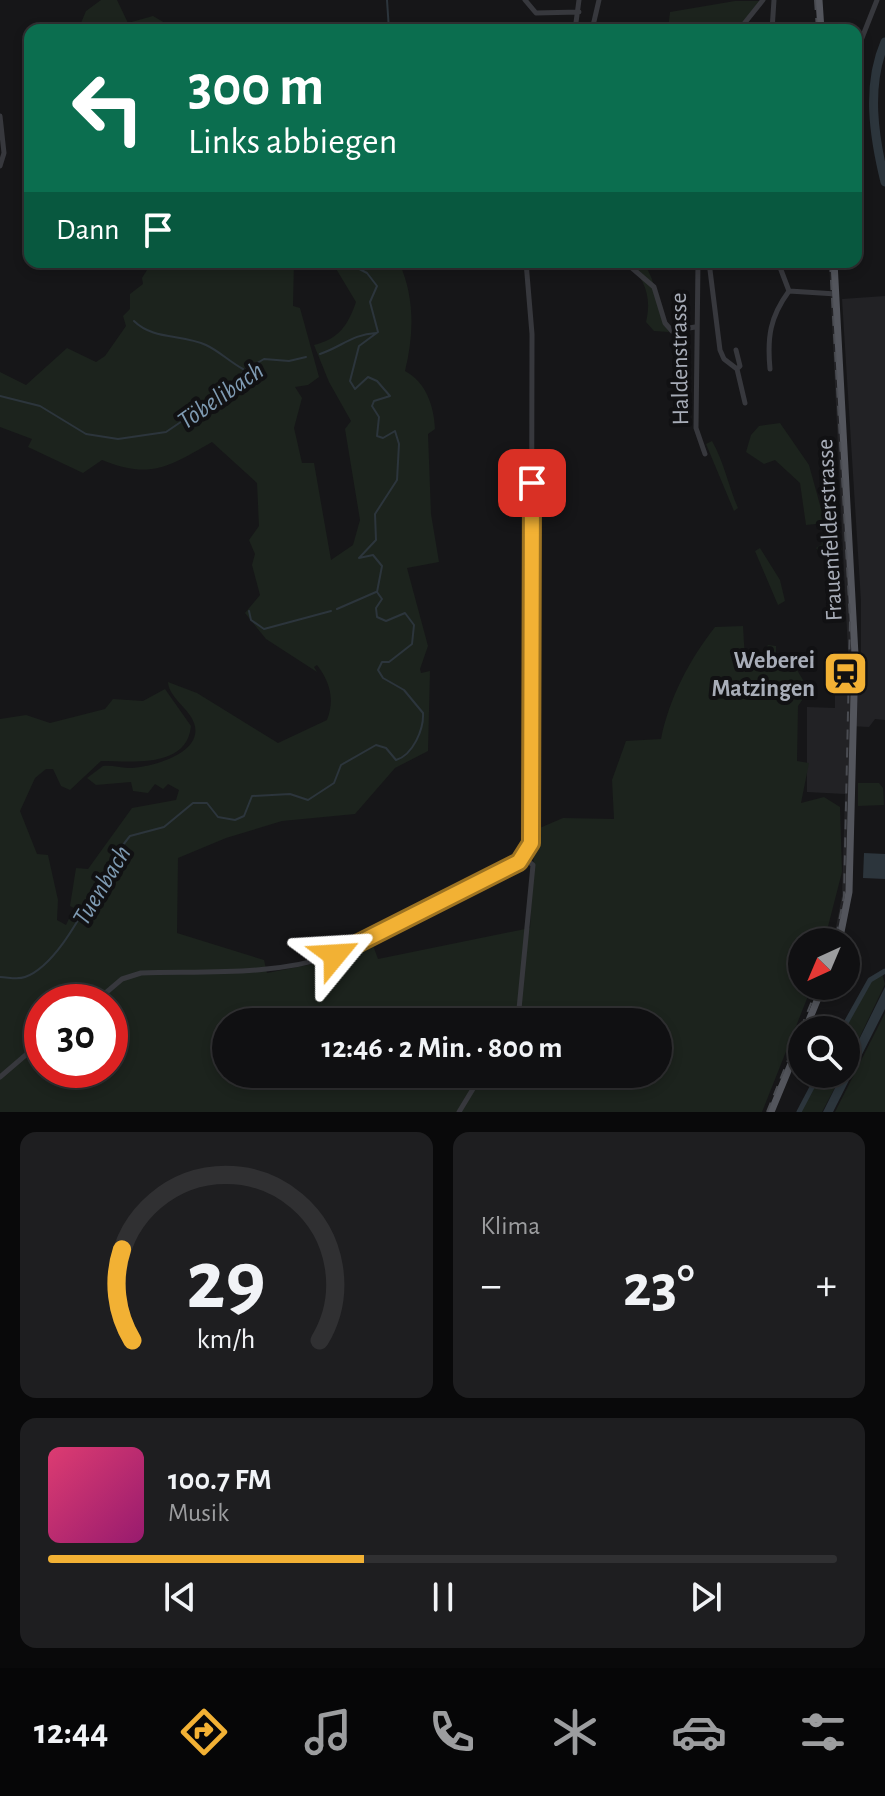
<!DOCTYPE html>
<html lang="de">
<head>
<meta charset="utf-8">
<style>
  :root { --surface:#101012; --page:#1e1e20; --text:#f1f3f6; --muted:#9c9d9f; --line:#303032; --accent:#f2b134 }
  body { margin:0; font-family:"Alegreya Sans",sans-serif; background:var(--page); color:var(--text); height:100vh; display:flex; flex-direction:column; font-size:30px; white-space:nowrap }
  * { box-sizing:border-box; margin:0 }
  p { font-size:26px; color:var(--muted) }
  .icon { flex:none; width:44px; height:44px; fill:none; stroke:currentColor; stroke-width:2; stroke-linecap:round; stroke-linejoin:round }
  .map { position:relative; height:1112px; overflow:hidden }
  .side { display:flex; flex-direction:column; gap:20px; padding:20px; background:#09090a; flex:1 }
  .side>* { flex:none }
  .hud { position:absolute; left:24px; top:24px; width:838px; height:244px; border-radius:16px; box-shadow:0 4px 12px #0003,0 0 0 2px var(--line); background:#0b6e4f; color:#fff; overflow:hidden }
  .needle { width:52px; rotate:224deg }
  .fabs { position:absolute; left:788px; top:928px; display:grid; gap:16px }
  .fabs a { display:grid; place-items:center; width:72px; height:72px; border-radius:50%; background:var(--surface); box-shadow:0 4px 12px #0003,0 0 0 2px var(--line); font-size:40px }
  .speed { position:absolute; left:24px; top:984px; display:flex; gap:16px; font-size:40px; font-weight:700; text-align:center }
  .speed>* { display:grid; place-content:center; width:104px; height:104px; border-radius:50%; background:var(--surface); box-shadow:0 4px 12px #0003,0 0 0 2px var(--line); line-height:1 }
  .speed .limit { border:12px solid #d22; background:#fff; color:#111 }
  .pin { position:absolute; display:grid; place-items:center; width:68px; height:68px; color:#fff; margin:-34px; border-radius:16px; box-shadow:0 4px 12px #0006 }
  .me { position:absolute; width:88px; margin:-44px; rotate:63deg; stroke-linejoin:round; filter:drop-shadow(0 0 6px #0008) }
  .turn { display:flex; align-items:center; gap:28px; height:168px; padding:0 32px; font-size:36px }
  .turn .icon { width:104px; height:104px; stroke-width:2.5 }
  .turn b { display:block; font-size:56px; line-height:68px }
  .then { display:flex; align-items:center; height:76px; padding:0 32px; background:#0003; gap:16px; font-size:30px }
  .big { font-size:60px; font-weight:700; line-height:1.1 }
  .side .card { flex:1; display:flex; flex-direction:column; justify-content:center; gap:12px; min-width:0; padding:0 28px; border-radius:16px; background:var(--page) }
  .side .dial { align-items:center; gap:0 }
  .dial svg { height:208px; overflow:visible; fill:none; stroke:var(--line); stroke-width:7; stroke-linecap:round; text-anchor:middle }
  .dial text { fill:var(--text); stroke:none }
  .song { display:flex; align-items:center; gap:24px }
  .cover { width:96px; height:96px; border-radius:12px; background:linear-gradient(135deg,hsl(340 70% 55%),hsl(320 70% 35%)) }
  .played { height:8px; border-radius:4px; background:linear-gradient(90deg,var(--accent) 40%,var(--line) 40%) }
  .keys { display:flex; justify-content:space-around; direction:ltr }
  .heat { display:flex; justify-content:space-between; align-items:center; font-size:44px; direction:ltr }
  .side .tiles { flex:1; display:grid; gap:20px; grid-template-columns:1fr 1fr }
  .card:last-child { grid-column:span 2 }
  .trip { position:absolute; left:212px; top:1008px; width:460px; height:80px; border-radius:40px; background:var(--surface); box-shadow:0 4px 12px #0003,0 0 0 2px var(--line); font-weight:700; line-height:80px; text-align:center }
  .tab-bar { display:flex; height:128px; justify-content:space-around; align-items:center; background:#060607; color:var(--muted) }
  .tab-bar .icon { width:56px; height:56px }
  .tab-bar .selected { color:var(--accent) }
  .tab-bar b { font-size:36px; color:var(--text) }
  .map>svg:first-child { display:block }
  .built { fill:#222225 }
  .green { fill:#1c231d; fill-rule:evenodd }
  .water { fill:#2c353c }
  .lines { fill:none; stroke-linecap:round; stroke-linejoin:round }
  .stream { stroke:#2c353c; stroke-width:2 }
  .canal { stroke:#2c353c; stroke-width:5 }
  .river { stroke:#2c353c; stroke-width:9 }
  .minor { stroke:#37383d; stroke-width:5 }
  .major { stroke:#53555c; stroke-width:7 }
  .rail { stroke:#4a4c52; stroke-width:2; stroke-dasharray:10 8; stroke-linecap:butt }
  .route-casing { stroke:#9d7322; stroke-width:20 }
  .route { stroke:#f2b134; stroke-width:14 }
  .labels { text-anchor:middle; stroke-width:8; stroke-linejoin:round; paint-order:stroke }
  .street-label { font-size:24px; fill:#a8adb8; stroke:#111113 }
  .poi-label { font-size:24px; font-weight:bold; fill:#a8adb8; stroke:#111113; text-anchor:end }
  .water-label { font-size:26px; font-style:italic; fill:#7f9bb3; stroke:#111113 }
</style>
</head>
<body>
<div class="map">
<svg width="885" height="1112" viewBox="0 0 885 1112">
  <rect width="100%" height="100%" fill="#161618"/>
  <!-- built -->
  <path class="built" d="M829,262H832L852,655L851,686H858L861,663V601L842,299L885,296V720L875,719L869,727L850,726L846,897L836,942H833L842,896L845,794L807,792V707L835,708V686L846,685L848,652Z"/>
  <!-- green -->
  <path class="green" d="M101,0H117L128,23L153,16L177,30H78L86,11Z
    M735,1H760L739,30H668L670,12Z
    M152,262H294L293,306L300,308L319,377L308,385L295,387L302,398L294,428L302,463H314L331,560L353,545L360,520L345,429L351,421L329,382L314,345C339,339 348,325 356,302L332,262H399C415,298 414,334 405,371C426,382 434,406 435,429L428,434L431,514L439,562L407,568L428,646L420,669L421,673L430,671L428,751L395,768L355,814L282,821L226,838L178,858L177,933L264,960L267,973L318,963L371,940L378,959L530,928L535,830L563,818L614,819L612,780L626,741L661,739C669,699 689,660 715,627L743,626L745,660L754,665L768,645L776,646V656L794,665L809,690L798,706L797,761L809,763L801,803L824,797L840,807L842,872L824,942H802V986H812L762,1112H0V719L26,715L50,723L105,709L113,699L143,701L165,689L191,726C187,769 130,761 101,761L70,790L61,786L53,769H46L35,778L20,811L37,854L48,855L58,900L57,920L66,925L74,908L70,906L76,868L88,869L132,808L176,800L179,790L168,784L163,789L155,784L148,793L133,791L131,782L96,785L87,778L103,766C112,765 120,768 128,768C149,768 205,754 194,723C189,708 169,698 168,682L197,693L278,743L327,720C335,699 330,682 317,665L314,667L317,672L266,639L245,613L260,595L252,565L255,554L249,540L259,526L257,483L212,442C170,466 151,480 102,460L83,473L28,447L32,439L0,427V372L26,385L67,348L96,362L105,356L126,326L123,316L130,309V294L143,284L142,278ZM42,1002H110V1070H42ZM226,1022H658V1074H226Z
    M627,262H642C660,283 654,309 669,332L654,331L646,322C652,297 645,279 627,262Z
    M780,423L809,465L825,523L806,525L800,483L775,460L764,464L746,452L751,435L759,426Z
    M712,441C724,462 728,485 738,508L734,511L706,444Z
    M827,538L834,543L842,560L841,605L831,601L830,564L816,548L822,544L820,540Z
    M760,548L780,580L785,601L778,605L755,551Z
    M858,783H879L883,788L884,805L858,806Z
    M882,974L885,984L846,1066L844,1030L871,982Z
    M885,1013V1112H835L879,1025Z
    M820,1074H842L822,1112H800Z"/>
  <!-- water -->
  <path class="water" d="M864,853L885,854V879L863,878Z
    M885,987V1009L833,1112H823L842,1074H846V1066Z"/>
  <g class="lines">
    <!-- stream -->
    <path class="stream" d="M387,0L389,30
      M134,321C153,340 182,334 206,345C219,351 230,362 243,369
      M320,354C341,347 353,334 376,333
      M0,396L40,406L86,434L118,439L166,432L225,392L245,370L264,359L289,361L306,357
      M337,609L376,592
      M249,611L251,620L264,629L331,611
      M0,977C8,977 17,980 25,977C67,962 99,872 130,836L164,827L193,803H207L218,817L235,820L244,816L252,796L290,794L308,800L334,783L341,765L376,745L386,748L396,760C413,755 424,729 423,713L404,690L383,678L378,670L382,662H389L412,644L414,625L405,613L386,621L377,617L376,608L382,599L377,592L382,566L373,555L359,558L376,540L375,514L397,480L399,444L395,431L383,438L377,436L379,417L372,406L374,401L390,396L377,381L368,377L355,389L350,381L359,346L378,332L370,302L377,286L367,273L346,262"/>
    <!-- canal -->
    <path class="canal" d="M842,1030L870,980L885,971
      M799,1112L819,1074"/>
    <!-- river -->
    <path class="river" d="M885,42C866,86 874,137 885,182"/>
    <!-- minor -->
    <path class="minor" d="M525,0L536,13L579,12
      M575,30L579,0
      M592,30L599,0
      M739,30L763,0
      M772,30L774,0
      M856,53L877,0
      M0,116L4,153L0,166
      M625,262L654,287L665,323L672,331L695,327
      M698,262L696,428L705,454
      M709,262L720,350L724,359L737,369L745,403
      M778,262L789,291L836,294
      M736,350L740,366L737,369
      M770,369C767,337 770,317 789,291
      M95,1002L122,979L141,973C206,971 272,976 335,955L519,862L531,843L532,334L526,262
      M514,1022L519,1009L533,865L523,857
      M0,1077L42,1041
      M459,1112L482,1074"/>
    <!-- major -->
    <path class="major" d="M819,0L821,30
      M834,262L855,655L849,892L839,942
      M805,1030L823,986
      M771,1112L802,1037"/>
    <!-- rail -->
    <path class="rail" d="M815,0L817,30
      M830,262L850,620L844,896L835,942
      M767,1112L818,986"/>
  </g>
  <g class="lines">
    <defs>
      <path id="route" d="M335,955L519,862L531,843L532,483"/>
    </defs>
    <!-- route casing -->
    <use href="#route" class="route-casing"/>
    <!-- route -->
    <use href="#route" class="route"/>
  </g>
  <!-- icons -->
  <defs>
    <symbol id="station-square" viewBox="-11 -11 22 22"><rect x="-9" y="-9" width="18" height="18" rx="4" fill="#f2b134" stroke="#111113"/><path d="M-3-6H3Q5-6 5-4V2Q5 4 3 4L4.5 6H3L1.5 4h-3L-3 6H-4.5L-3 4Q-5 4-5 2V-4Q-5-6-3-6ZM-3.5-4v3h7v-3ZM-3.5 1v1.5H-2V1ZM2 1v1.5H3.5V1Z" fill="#111"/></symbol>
  </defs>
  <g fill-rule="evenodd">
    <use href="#station-square" x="820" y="648" width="51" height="51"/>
  </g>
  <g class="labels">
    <!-- street labels -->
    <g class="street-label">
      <text transform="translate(679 359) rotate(-91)" y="8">Haldenstrasse</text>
      <text transform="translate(829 530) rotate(-93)" y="8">Frauenfelderstrasse</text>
    </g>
    <!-- poi labels -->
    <g class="poi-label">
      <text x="815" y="668">Weberei<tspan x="815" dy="28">Matzingen</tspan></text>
    </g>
    <!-- water labels -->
    <g class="water-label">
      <text transform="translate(220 395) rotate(-35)" y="9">Töbelibach</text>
      <text transform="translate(101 885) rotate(-59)" y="9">Tuenbach</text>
    </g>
  </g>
</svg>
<div class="fabs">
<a><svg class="needle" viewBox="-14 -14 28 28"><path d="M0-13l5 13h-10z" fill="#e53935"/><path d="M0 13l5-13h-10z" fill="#9c9d9f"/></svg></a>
<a><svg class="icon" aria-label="search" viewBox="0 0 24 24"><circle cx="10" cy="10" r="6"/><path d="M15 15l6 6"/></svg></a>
</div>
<div class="speed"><div class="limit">30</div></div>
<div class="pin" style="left:532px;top:483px;background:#d93025"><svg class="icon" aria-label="arrive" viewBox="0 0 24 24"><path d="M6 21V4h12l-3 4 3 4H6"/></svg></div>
<svg class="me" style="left:335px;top:955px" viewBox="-20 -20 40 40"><path d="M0-17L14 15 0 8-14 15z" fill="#f2b134" stroke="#fff" stroke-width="4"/></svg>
<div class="trip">12:46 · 2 Min. · 800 m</div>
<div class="hud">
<div class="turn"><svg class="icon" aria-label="left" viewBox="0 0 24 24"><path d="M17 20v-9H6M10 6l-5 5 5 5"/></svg><div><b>300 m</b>Links abbiegen</div></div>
<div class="then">Dann<svg class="icon" aria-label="arrive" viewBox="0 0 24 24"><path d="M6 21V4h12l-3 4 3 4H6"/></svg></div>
</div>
</div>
<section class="side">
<div class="tiles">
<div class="card dial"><svg viewBox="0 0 100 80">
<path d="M14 69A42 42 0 1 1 86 69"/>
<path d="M14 69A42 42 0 0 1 10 34" stroke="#f2b134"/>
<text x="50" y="56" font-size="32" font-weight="700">29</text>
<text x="50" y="72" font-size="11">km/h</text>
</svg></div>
<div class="card"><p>Klima</p>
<div class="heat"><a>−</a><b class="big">23°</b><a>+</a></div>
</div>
<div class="card">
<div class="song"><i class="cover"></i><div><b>100.7 FM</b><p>Musik</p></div></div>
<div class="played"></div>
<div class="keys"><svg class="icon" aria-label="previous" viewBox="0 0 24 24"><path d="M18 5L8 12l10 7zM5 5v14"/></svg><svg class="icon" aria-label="pause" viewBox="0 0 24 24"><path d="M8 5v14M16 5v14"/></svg><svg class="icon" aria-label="next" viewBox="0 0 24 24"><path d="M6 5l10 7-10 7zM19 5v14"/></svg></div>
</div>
</div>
</section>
<nav class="tab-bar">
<b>12:44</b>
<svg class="icon selected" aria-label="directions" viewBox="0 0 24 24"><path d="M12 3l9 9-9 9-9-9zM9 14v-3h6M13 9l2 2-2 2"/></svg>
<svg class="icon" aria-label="music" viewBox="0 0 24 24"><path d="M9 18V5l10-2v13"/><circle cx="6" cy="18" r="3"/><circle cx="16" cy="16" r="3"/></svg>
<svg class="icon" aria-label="phone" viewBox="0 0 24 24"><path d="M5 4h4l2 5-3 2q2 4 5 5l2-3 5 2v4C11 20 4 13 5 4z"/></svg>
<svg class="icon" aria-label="climate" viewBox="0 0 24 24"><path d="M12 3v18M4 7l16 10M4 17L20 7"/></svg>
<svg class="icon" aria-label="car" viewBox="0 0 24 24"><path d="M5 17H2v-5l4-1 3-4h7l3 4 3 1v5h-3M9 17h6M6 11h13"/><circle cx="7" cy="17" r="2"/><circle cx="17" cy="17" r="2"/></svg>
<svg class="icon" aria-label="filters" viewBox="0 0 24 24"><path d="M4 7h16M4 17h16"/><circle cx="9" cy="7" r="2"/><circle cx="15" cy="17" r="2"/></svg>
</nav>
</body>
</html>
